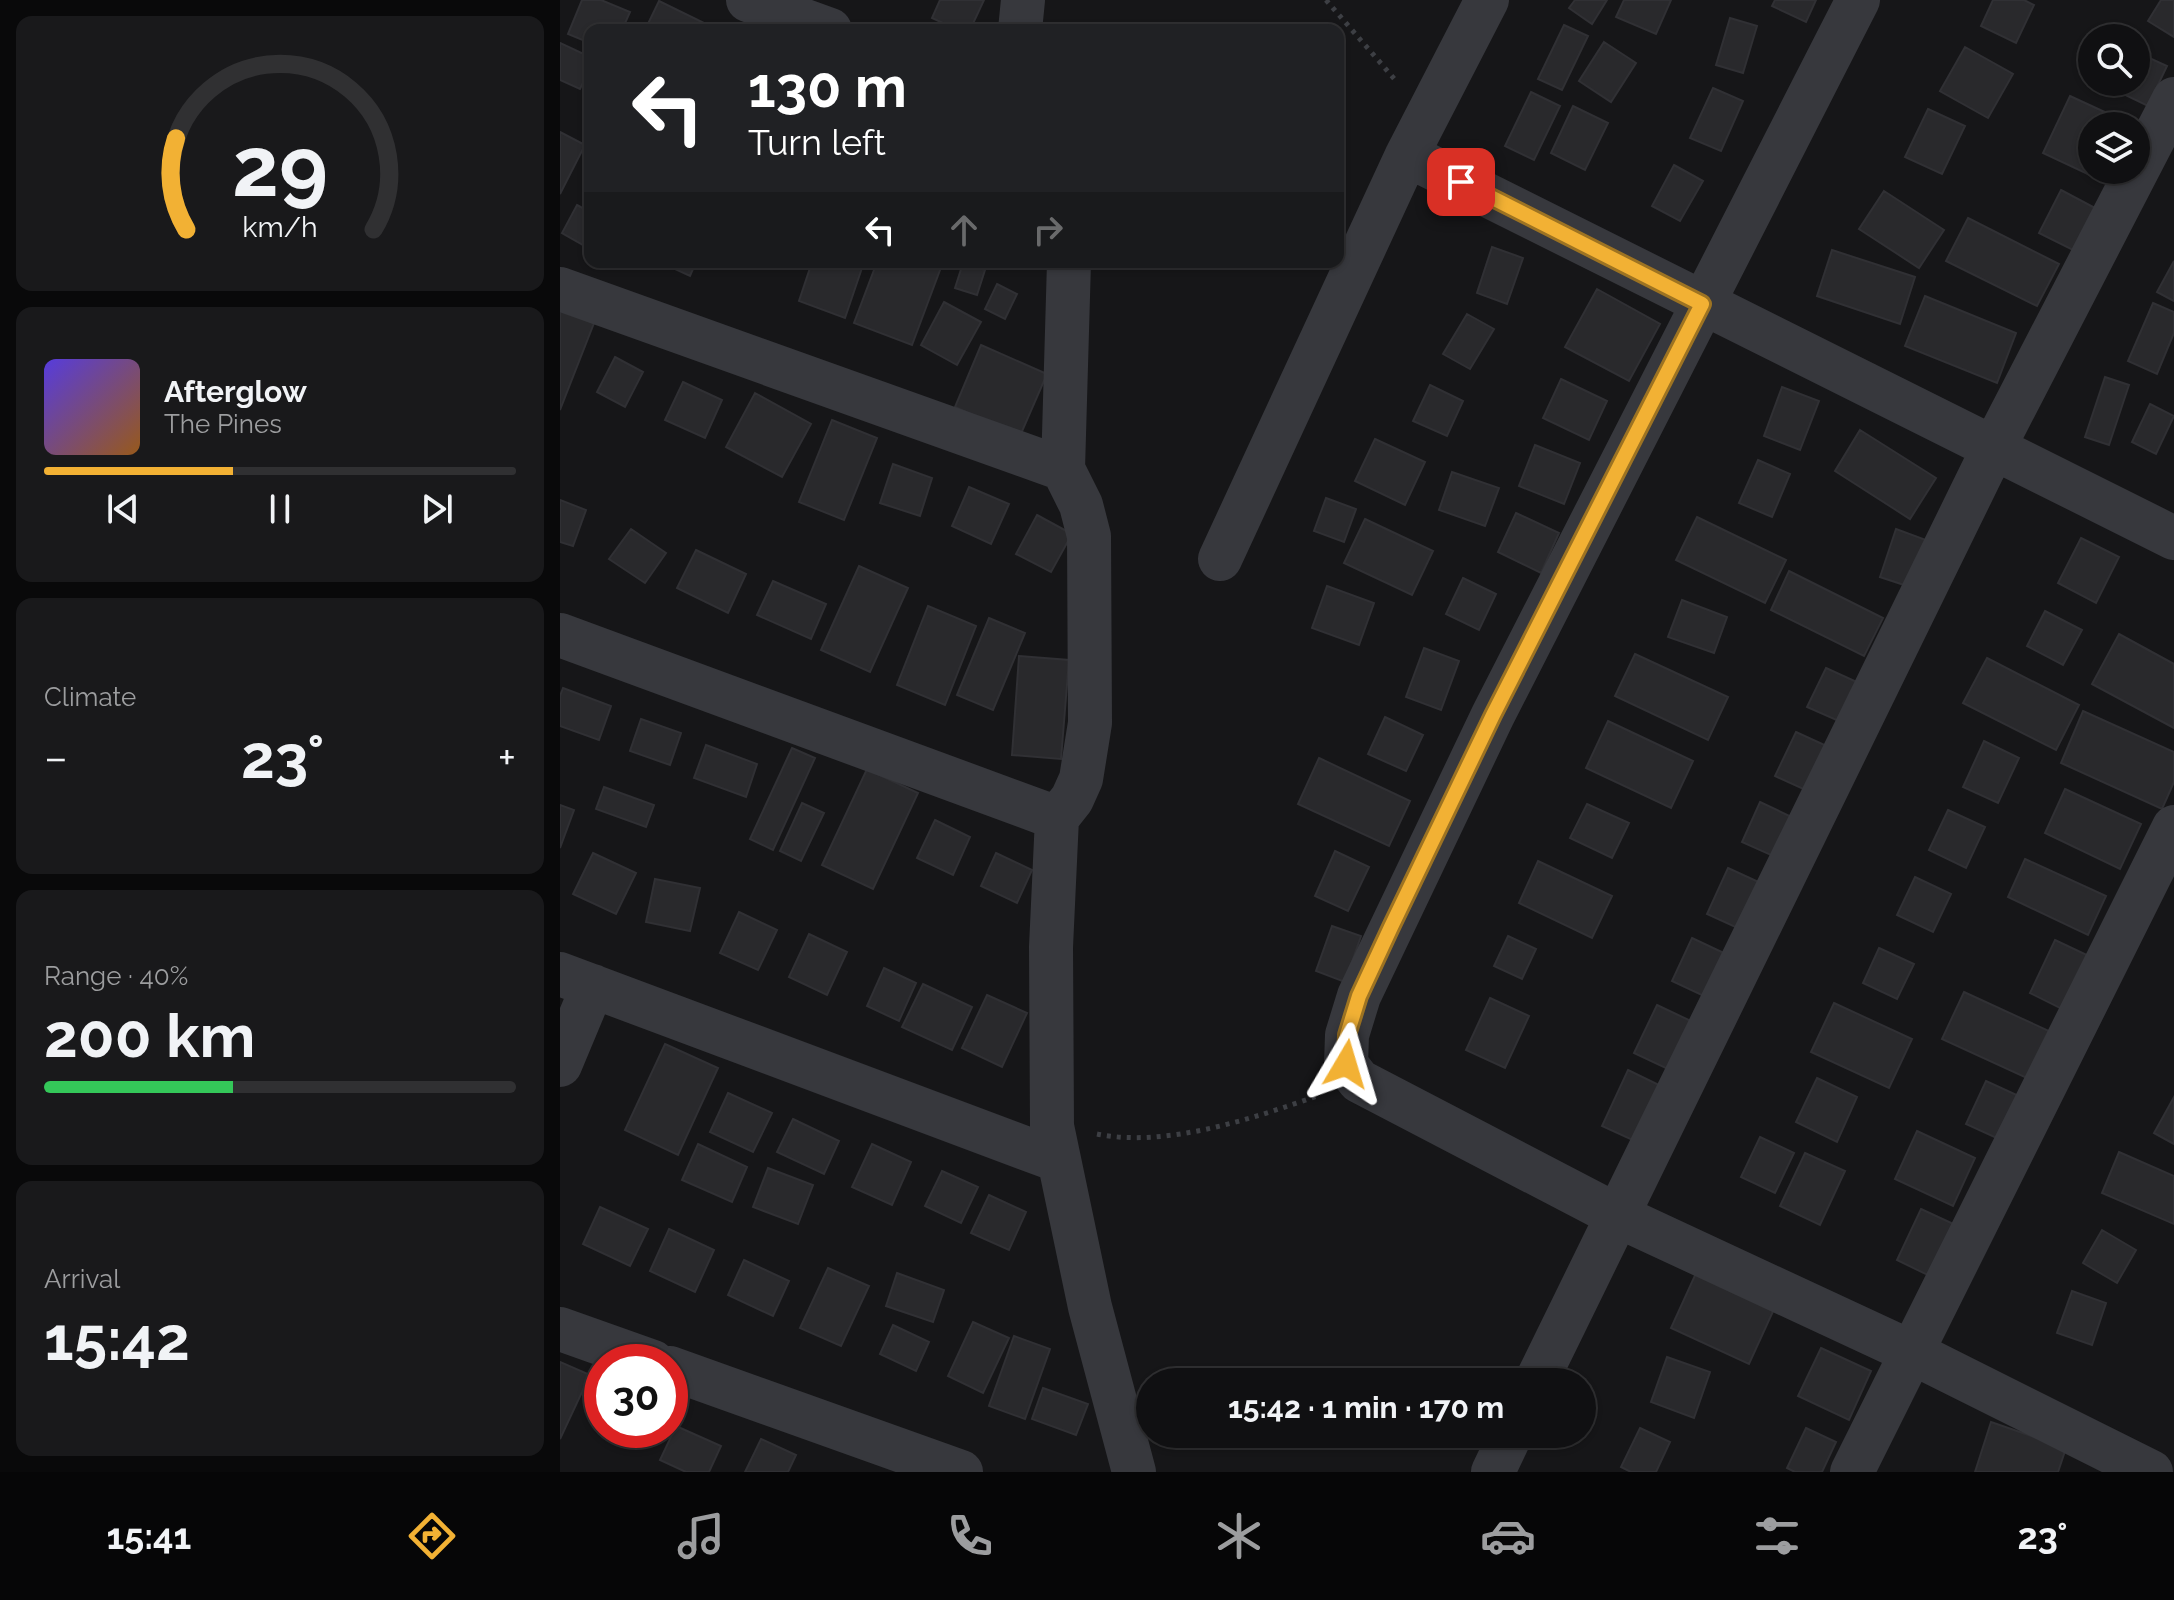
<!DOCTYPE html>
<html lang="en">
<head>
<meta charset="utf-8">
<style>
  :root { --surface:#101012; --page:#19191b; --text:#f1f3f6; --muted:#9c9d9f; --line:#303032; --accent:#f2b134 }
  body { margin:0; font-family:Raleway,sans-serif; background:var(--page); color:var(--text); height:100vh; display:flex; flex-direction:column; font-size:30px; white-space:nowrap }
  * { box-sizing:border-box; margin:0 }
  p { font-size:26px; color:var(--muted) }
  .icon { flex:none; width:44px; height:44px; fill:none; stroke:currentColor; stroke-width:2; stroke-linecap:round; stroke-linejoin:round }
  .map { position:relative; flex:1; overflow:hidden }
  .panel { display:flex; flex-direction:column; gap:16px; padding:16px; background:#09090a; width:560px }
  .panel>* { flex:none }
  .hud { position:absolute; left:24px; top:24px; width:760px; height:244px; border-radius:16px; box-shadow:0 2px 6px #0004,0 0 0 2px var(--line); background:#202124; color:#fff; overflow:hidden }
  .controls { position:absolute; left:1518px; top:24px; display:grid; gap:16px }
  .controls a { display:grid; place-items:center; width:72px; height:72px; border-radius:50%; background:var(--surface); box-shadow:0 2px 6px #0004,0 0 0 2px var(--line); font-size:40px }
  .speed { position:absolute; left:24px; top:1344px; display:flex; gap:16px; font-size:40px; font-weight:700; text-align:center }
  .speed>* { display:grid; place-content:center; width:104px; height:104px; border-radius:50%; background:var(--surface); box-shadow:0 2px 6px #0004,0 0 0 2px var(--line); line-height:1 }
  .speed .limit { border:12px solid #d22; background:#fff; color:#111 }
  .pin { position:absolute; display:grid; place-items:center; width:68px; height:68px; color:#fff; margin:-34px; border-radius:16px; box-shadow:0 4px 12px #0006 }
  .me { position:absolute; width:88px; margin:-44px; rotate:7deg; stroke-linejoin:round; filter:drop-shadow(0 0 6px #0008) }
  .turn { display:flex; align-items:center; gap:28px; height:168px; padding:0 32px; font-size:36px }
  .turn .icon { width:104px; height:104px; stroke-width:2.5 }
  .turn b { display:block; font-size:56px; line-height:68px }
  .lanes { display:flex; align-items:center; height:76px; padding:0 32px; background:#0003; justify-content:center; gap:40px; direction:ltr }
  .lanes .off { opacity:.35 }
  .big { font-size:60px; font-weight:700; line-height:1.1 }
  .panel .tile { flex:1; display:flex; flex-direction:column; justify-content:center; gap:12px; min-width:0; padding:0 28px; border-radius:16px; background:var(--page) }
  .panel .dial { align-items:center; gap:0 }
  .dial svg { height:208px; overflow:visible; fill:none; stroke:var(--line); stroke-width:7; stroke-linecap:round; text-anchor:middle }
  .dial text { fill:var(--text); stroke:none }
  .song { display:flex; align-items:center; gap:24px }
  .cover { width:96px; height:96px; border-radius:12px; background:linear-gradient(135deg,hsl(250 70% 55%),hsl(30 70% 35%)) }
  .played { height:8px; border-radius:4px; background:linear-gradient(90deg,var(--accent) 40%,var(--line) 40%) }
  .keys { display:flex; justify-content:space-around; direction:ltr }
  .heat { display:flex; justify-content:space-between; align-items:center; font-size:44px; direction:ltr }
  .charge { height:12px; border-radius:6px; background:linear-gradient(90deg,#34c759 40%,var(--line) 0) }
  .trip { position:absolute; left:576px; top:1368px; width:460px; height:80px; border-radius:40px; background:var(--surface); box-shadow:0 2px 6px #0004,0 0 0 2px var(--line); font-weight:700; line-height:80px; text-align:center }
  .menu { display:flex; height:128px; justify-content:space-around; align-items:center; background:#060607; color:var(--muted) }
  .menu .icon { width:56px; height:56px }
  .menu .on { color:var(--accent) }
  .menu b { font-size:36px; color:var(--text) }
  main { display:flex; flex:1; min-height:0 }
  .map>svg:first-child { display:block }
  .building { fill:#29292c; stroke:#303034; stroke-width:2 }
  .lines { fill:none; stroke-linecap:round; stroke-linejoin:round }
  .path { stroke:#3d3f44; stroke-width:5; stroke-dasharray:4 6; stroke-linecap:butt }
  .minor { stroke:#37383d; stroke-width:44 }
  .route-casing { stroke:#9d7322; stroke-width:20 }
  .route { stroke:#f2b134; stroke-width:14 }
</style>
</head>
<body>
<main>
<section class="panel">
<div class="tile dial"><svg viewBox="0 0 100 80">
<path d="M14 69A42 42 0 1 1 86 69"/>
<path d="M14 69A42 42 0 0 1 10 34" stroke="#f2b134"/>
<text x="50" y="56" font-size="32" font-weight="700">29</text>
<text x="50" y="72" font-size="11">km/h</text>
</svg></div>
<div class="tile">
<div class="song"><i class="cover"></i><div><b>Afterglow</b><p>The Pines</p></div></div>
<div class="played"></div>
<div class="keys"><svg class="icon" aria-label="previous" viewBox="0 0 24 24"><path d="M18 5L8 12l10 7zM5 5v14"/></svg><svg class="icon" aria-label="pause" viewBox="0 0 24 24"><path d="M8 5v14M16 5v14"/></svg><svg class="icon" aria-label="next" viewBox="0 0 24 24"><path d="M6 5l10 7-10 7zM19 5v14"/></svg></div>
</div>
<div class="tile"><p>Climate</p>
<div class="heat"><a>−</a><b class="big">23°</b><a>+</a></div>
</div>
<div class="tile"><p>Range · 40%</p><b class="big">200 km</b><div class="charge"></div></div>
<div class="tile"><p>Arrival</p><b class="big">15:42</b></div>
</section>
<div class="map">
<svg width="1614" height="1472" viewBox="0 0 1614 1472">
  <rect width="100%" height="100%" fill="#161618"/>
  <!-- building -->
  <path class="building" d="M22,0H41L70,12L62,30H30V43L8,34Z
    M380,0H424L410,30H398L372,18Z
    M1015,0H1047L1032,24L1009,8Z
    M1064,0H1111L1096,34L1056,17Z
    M1215,0H1256L1246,22L1212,6Z
    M1433,0H1464L1474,5L1456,43L1421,26Z
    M1601,0H1614V37L1588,21Z
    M99,1L144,23L141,30H85Z
    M1170,18L1197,26L1183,73L1156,65Z
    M1004,25L1028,36L1002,90L978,79Z
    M1044,42L1076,63L1051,102L1019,81Z
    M0,43L30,57V68L20,89L0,80Z
    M1405,47L1453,74L1428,118L1380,91Z
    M1576,52L1607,66L1588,106L1553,89L1556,82H1576Z
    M1153,88L1183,101L1161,151L1130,138Z
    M971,92L1000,106L974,160L945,146Z
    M1510,96L1575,126H1532V170H1558L1551,185L1483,153Z
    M1013,106L1048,123L1025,170L991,153Z
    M1368,109L1405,126L1382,174L1345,157Z
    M0,132L25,145L0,194Z
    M1114,165L1143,181L1120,221L1092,206Z
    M1501,190L1535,208L1513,250L1479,233Z
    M1324,191L1384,230L1359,268L1299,229Z
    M17,205L30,212V249L2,233Z
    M1408,218L1499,264L1477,306L1386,261Z
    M932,247L963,258L947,304L917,293Z
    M1272,250L1355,277L1340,324L1257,296Z
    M1614,261V301L1597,292Z
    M100,262H136L130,276Z
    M177,262H230V266L177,269Z
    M252,262H304L285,318L239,301Z
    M317,262H383L352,345L294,323Z
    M403,263L425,270L417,295L395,288Z
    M437,284L457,294L445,319L425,309Z
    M1037,289L1100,324L1069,381L1005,347Z
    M1365,296L1456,333L1437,383L1345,346Z
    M384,302L421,322L397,365L361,345Z
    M1593,303L1614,312V333L1597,374L1568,361Z
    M0,309L34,323L0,410Z
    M907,314L934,329L910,369L883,354Z
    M421,345L487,374L460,436L395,407Z
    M55,357L83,372L65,407L37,392Z
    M1545,377L1569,385L1549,445L1525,437Z
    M1001,379L1047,401L1029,440L983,418Z
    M123,382L162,400L145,438L105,420Z
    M870,385L903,401L887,436L853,421Z
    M1222,387L1259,401L1240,450L1204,436Z
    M195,393L251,424L222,477L166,447Z
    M1590,404L1614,416L1596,454L1572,442Z
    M272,420L317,438L284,520L239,502Z
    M1300,430L1376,478L1350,519L1275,471Z
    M815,439L865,462L845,505L795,481Z
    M975,445L1020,463L1004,504L959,486Z
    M1198,460L1230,474L1212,517L1179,503Z
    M333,464L372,478L360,516L320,503Z
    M892,472L939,488L925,526L879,510Z
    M409,487L449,504L431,544L392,526Z
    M766,498L796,509L784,542L754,531Z
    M0,500L26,510L13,546L0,542Z
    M956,513L999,533L981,573L938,552Z
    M477,515L512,534L491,572L456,554Z
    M1137,517L1226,560L1205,603L1116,560Z
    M805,519L873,551L852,595L784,563Z
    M71,529L106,553L85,583L49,559Z
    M1336,529L1366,540L1350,587L1320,577Z
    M1521,538L1559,557L1536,603L1498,583Z
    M136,550L186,574L168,613L117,588Z
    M299,566L348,588L310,672L261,650Z
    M1229,571L1323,618L1304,656L1211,610Z
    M903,578L936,594L919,630L886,614Z
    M213,581L266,604L251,639L197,615Z
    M767,586L814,603L799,645L752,628Z
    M1122,600L1167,617L1154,653L1108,637Z
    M368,606L416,626L385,705L337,685Z
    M1485,611L1522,630L1503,665L1467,646Z
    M429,618L465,633L433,710L397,695Z
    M1559,634L1614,664V728L1532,684Z
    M864,648L899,661L881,710L846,697Z
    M1075,654L1168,697L1148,740L1055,696Z
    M459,656L509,660L501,759L452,755Z
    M1427,658L1519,705L1496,750L1403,703Z
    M1266,668L1299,683L1281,722L1247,707Z
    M3,688L51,706L39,740L0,726V696Z
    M1523,711L1614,752V782L1602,809L1501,763Z
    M825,717L863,735L846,771L808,754Z
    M81,719L121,733L110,765L70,751Z
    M1048,721L1133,761L1111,808L1026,768Z
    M1236,732L1271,748L1250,792L1215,776Z
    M1424,741L1459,758L1438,803L1403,787Z
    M146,745L197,764L186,797L134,778Z
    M232,748L255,758L213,850L190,839Z
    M759,758L850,801L829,846L738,804Z
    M307,769L358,793L313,889L262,865Z
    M44,787L94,805L86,827L36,809Z
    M1505,789L1581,824L1560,869L1485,833Z
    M1200,802L1238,820L1220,859L1182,842Z
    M242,803L264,813L241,861L220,851Z
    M1027,804L1069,823L1052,858L1010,838Z
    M0,805L14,810L0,848Z
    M1388,810L1425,827L1406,868L1369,850Z
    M375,820L410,837L393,875L357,858Z
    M775,851L809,867L788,911L755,896Z
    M33,853L76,873L56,914L13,894Z
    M436,853L472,870L457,903L421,886Z
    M1465,859L1546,896L1528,935L1448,897Z
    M978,861L1052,896L1032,938L959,903Z
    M1168,868L1203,884L1182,930L1147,914Z
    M1355,877L1391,894L1373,932L1337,915Z
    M95,879L140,888L130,931L86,922Z
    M179,912L217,930L198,970L160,953Z
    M772,926L801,936L785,982L756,971Z
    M249,934L287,952L267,995L229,977Z
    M948,936L976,949L962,979L934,966Z
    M1132,938L1166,954L1146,997L1112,981Z
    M1495,940L1531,957L1506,1011L1470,993Z
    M1319,948L1354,964L1337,999L1303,983Z
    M324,968L356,983L339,1021L307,1006Z
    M363,984L412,1007L392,1050L342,1027Z
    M1404,992L1491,1032L1469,1079L1382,1039Z
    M427,995L467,1013L442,1067L402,1048Z
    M930,998L969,1016L945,1068L906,1050Z
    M1274,1003L1352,1039L1329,1088L1251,1052Z
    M1097,1005L1133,1022L1110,1070L1074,1053Z
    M105,1044L158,1068L118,1155L65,1130Z
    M1068,1070L1103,1087L1077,1142L1042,1126Z
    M1257,1078L1297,1097L1277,1142L1236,1122Z
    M1426,1081L1461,1097L1441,1140L1406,1124Z
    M168,1093L212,1113L193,1152L150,1132Z
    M1614,1097V1144L1594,1133Z
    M233,1119L279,1141L264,1174L217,1152Z
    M1357,1131L1415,1158L1393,1206L1335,1179Z
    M1200,1137L1234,1153L1215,1193L1181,1177Z
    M138,1144L187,1167L172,1202L122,1180Z
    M312,1144L351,1162L332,1205L292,1187Z
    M1559,1152L1614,1176V1224L1542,1193Z
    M1245,1153L1285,1171L1260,1225L1220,1206Z
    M208,1168L253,1185L238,1224L193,1207Z
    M382,1171L418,1187L401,1223L365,1206Z
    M429,1195L466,1212L449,1250L411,1233Z
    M40,1207L88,1229L70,1266L23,1244Z
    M1361,1209L1400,1227L1376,1279L1337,1260Z
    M109,1229L154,1250L135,1292L90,1271Z
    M1542,1230L1576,1250L1557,1283L1523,1263Z
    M184,1260L229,1281L213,1316L168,1295Z
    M268,1268L309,1286L281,1346L240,1328Z
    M1137,1271L1215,1307L1189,1364L1111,1328Z
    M337,1273L384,1290L373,1322L326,1306Z
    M1512,1291L1546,1303L1532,1345L1497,1333Z
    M413,1322L449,1338L423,1393L388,1376Z
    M333,1325L369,1342L356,1371L320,1354Z
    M454,1336L490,1349L465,1419L429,1406Z
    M1261,1348L1311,1371L1289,1420L1238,1396Z
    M1107,1357L1150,1372L1134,1418L1091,1402Z
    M0,1362L30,1375L0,1439Z
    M483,1388L528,1404L516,1435L472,1419Z
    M42,1416V1430H86L78,1447L37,1428Z
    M1431,1422L1506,1448L1498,1472H1415Z
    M116,1426L161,1446L149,1472H126L100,1460Z
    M1080,1428L1110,1442L1096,1472H1071L1061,1467Z
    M1246,1428L1276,1442L1262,1472H1235L1227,1468Z
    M201,1439L236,1455L228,1472H185Z"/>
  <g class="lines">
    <!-- path -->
    <path class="path" d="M766,0L837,82
      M537,1134C604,1148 692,1119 757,1096"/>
    <!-- minor -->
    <path class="minor" d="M188,0L270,30
      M1298,0L933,715L799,996L787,1035L786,1064L799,1081L1056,1215L1353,1353L1591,1472
      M460,30L463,0
      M847,155L1614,538
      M509,262L503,469L521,505L529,536L530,723L521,779L512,799L497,818L491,947L492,1126L530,1307L574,1472
      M0,289L503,469
      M660,559L847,155L927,0
      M0,635L497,818
      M0,974L497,1160
      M0,1065L33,986
      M0,1329L93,1362
      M110,1368L401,1472
      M976,1382L1433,449L1614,99
      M933,1472L951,1434
      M1292,1472L1614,827"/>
  </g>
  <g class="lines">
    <defs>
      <path id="route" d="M786,1064L787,1035L799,996L831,927L933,715L1142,304L901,182"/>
    </defs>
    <!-- route casing -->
    <use href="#route" class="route-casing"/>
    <!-- route -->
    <use href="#route" class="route"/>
  </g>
</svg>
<div class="controls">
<a><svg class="icon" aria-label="search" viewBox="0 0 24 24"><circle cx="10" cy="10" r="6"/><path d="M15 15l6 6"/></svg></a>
<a><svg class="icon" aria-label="layers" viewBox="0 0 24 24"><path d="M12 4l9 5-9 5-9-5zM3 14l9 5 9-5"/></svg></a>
</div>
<div class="speed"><div class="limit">30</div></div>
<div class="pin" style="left:901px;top:182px;background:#d93025"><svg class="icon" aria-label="arrive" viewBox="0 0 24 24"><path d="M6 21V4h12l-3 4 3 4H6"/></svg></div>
<svg class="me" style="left:786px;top:1064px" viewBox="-20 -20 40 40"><path d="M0-17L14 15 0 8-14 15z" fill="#f2b134" stroke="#fff" stroke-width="4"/></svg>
<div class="trip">15:42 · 1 min · 170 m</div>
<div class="hud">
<div class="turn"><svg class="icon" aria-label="left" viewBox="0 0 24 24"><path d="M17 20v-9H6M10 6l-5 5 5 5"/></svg><div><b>130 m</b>Turn left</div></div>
<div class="lanes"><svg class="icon" aria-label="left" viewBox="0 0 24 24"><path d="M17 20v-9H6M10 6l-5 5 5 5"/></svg><svg class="icon off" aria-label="ahead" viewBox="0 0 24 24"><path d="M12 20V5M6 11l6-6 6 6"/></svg><svg class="icon off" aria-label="right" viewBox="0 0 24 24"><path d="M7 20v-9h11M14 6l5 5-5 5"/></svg></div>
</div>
</div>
</main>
<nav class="menu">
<b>15:41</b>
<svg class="icon on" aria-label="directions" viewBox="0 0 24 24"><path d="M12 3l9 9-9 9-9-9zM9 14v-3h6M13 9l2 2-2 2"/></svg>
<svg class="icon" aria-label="music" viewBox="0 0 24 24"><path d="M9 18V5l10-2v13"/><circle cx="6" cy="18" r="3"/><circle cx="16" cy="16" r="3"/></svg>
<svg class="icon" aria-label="phone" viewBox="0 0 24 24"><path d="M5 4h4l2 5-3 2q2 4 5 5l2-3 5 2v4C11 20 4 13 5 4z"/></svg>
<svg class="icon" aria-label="climate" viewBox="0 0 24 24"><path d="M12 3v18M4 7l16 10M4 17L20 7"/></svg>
<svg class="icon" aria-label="car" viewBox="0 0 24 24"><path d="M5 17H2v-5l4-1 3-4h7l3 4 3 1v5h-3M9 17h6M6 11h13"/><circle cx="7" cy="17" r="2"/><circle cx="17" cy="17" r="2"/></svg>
<svg class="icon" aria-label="filters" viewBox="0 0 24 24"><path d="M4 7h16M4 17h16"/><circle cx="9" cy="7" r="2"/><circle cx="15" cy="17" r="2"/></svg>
<b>23°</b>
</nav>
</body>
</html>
